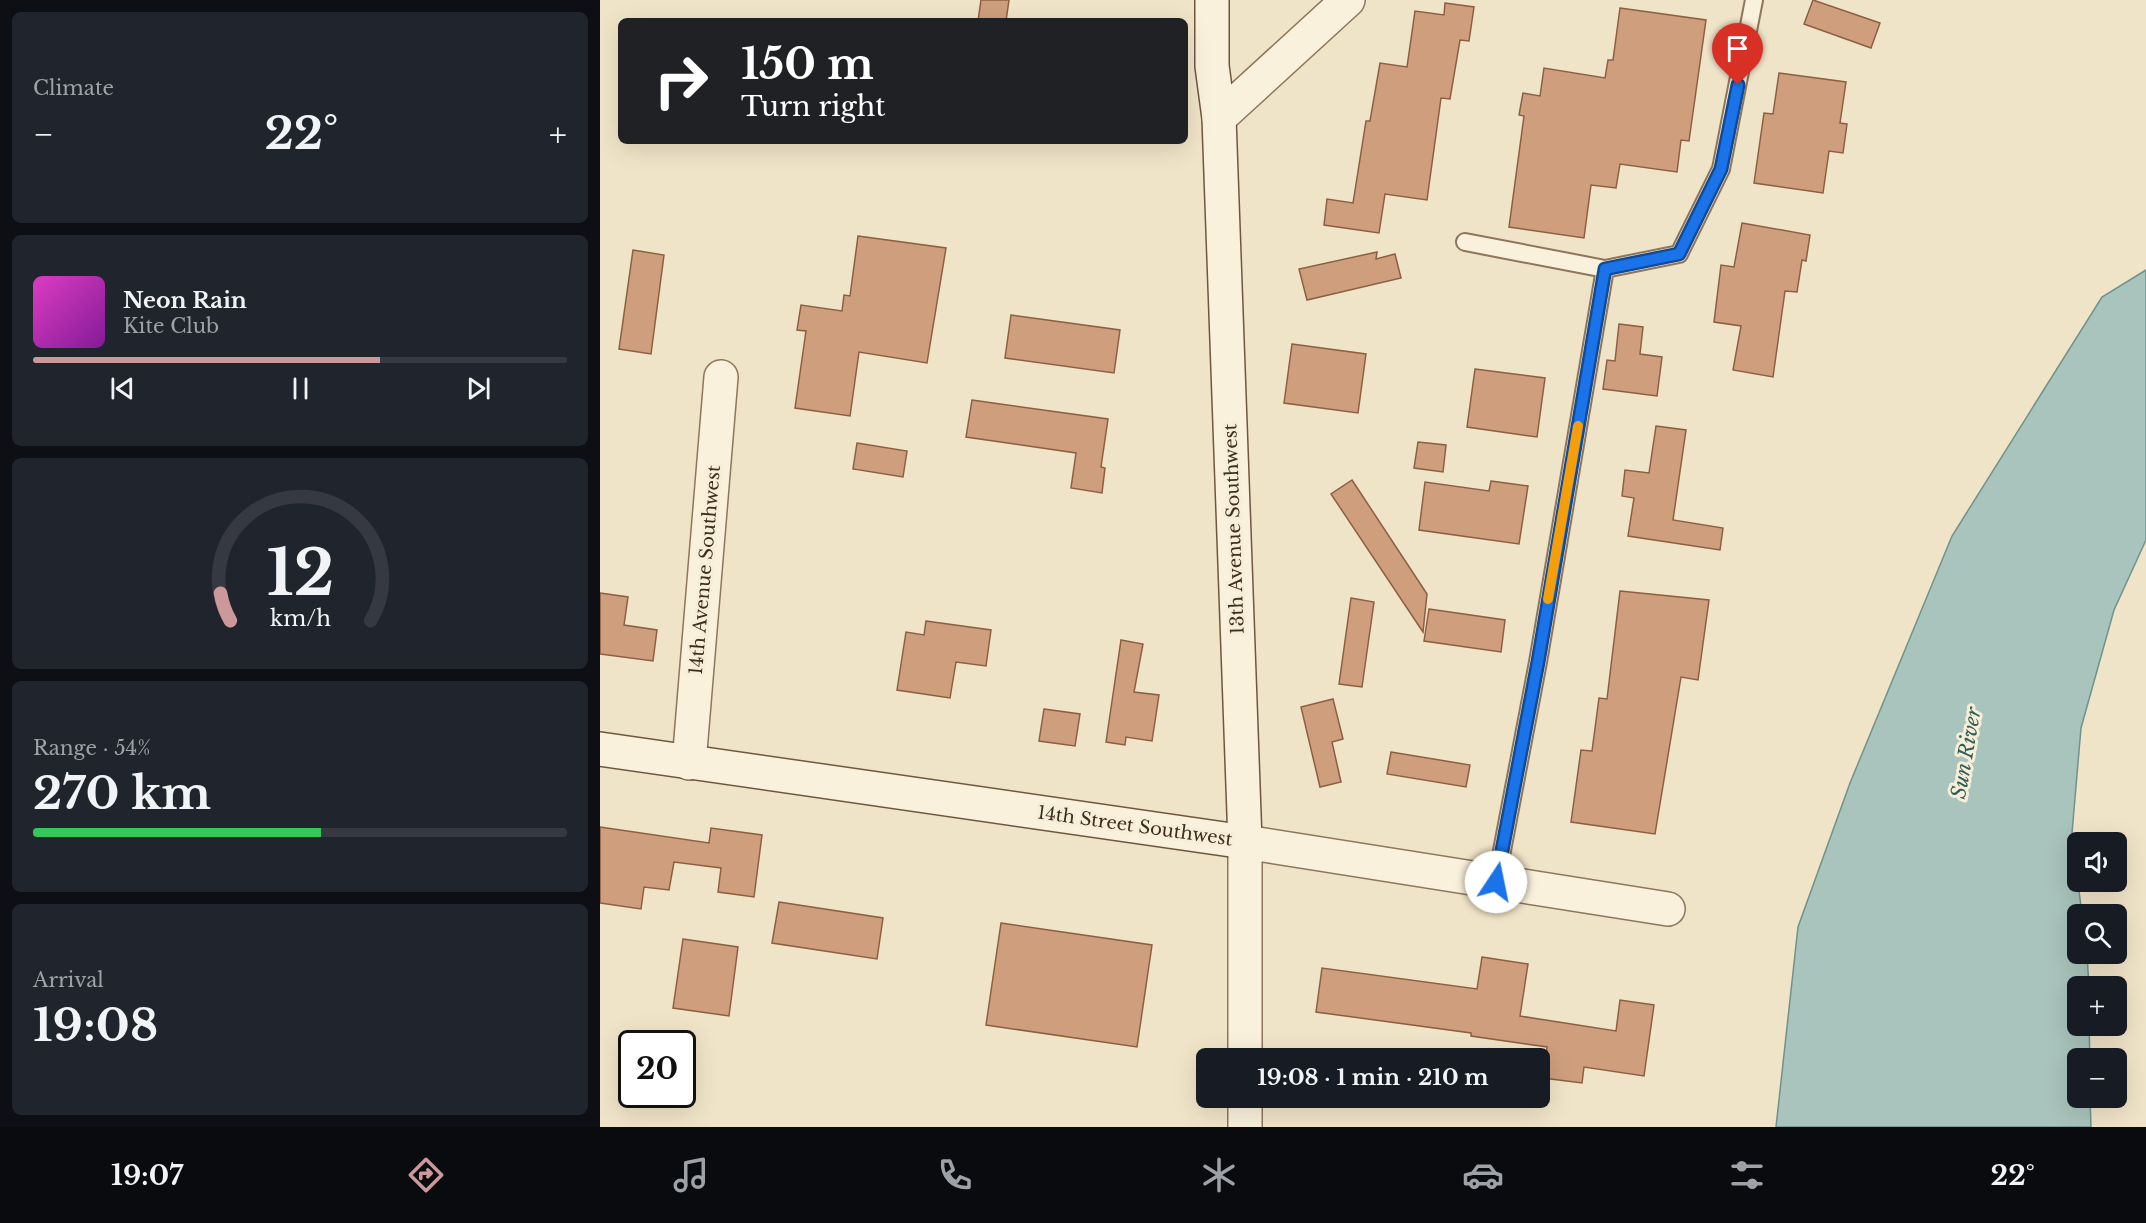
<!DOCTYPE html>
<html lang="en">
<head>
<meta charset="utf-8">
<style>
  :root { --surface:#171b24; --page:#20242c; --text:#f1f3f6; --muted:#9ea1a6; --line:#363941; --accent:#cc999b }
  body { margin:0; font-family:"Libre Baskerville",serif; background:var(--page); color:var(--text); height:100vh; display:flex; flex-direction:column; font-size:22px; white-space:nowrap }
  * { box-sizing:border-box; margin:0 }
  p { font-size:20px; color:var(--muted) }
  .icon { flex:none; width:33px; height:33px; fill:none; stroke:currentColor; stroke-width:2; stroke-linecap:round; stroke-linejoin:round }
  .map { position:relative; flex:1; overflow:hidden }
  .details { display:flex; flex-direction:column; gap:12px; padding:12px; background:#0d0f14; width:600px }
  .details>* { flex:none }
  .guide { position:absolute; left:18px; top:18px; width:570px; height:126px; border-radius:9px; box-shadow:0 6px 24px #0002; background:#202124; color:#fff; overflow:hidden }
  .tools { position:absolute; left:1467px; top:832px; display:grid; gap:12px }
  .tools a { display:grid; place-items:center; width:60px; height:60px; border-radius:9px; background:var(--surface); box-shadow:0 6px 24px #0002; font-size:30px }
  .speed { position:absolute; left:18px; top:1030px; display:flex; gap:12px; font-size:30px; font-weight:700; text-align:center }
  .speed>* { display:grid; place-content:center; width:78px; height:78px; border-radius:50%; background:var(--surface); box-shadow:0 6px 24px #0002; line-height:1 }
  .speed .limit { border:3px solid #111; border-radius:9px; background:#fff; color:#111 }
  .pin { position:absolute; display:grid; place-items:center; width:51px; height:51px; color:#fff; margin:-62px -26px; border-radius:50% 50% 50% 0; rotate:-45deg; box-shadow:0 0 6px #0007 }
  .pin .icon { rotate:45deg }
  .me { position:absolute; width:66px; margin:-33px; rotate:11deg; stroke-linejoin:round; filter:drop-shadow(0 0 4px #0008) }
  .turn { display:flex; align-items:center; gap:21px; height:126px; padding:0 24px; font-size:27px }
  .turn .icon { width:78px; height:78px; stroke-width:2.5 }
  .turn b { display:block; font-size:42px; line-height:51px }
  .big { font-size:45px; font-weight:800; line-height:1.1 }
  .details .card { flex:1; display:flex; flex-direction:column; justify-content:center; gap:9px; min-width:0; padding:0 21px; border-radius:9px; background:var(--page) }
  .details .dial { align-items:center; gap:0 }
  .dial svg { height:156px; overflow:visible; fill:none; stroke:var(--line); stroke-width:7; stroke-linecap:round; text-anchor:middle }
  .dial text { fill:var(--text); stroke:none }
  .song { display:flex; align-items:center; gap:18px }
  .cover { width:72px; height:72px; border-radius:9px; background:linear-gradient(135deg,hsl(310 70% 55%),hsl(290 70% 35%)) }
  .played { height:6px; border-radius:3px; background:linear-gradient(90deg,var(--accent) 65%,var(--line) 65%) }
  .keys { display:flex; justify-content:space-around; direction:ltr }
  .heat { display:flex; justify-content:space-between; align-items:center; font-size:33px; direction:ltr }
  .charge { height:9px; border-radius:4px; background:linear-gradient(90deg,#34c759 54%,var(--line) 0) }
  .trip { position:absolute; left:596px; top:1048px; width:354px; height:60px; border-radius:9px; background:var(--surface); box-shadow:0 6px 24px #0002; font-weight:800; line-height:60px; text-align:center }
  .menu { display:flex; height:96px; justify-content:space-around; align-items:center; background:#090b0e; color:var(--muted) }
  .menu .icon { width:42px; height:42px }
  .menu .active { color:var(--accent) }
  .menu b { font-size:27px; color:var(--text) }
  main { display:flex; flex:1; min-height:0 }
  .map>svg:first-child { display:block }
  .water { fill:#a9c4bc; stroke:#6f938a; stroke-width:1.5 }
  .building { fill:#cf9f7d; stroke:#8d5f41; stroke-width:1.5 }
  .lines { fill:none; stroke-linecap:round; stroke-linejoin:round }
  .lane-casing { stroke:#8d765c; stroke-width:20 }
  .street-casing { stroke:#8d765c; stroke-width:36 }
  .secondary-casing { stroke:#6f573f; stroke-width:36 }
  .lane { stroke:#faf1dc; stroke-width:16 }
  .street { stroke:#faf1dc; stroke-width:33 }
  .secondary { stroke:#faf1dc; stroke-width:33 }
  .route-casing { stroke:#114b97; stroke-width:15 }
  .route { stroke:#1a73e8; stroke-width:10 }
  .slow { stroke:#f59e0b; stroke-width:10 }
  .labels { text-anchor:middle; stroke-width:6; stroke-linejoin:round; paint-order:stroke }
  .street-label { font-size:18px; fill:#3d2e20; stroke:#f7eed8 }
  .water-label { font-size:20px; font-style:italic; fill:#2f5d5a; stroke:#f7eed8 }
</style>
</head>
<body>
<main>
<section class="details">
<div class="card"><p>Climate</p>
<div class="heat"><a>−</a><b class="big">22°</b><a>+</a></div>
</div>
<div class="card">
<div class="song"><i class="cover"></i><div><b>Neon Rain</b><p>Kite Club</p></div></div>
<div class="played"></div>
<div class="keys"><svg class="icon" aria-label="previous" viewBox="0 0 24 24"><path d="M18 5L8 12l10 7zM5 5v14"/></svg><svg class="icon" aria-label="pause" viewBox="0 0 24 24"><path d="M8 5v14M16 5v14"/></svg><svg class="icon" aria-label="next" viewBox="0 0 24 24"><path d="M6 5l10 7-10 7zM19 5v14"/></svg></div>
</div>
<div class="card dial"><svg viewBox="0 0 100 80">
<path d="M14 69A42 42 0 1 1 86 69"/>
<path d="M14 69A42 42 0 0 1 9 55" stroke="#cc999b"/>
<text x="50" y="56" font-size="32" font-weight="700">12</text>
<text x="50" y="72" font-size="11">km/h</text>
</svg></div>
<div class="card"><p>Range · 54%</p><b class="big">270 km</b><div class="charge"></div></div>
<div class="card"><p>Arrival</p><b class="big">19:08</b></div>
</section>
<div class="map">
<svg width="1546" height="1127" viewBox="0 0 1546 1127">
  <rect width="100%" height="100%" fill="#f0e4c8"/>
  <!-- water -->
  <path class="water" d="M1546,270V540L1514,610L1481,728L1472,833L1482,915H1478V954H1487L1489,987H1478V1026H1489L1490,1059H1478V1098H1490L1491,1127H1176L1198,927L1250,783L1352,536L1502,297Z"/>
  <!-- building -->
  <path class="building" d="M381,0H409L406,21H378Z
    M1213,0L1280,23L1271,48L1204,24Z
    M845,3L874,7L869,41L860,40L850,99L841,98L827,200L785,194L779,233L724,225L727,199L753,203L766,121H770L780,63L807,67L815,11L844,15Z
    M1020,8L1106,20L1089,141L1081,140L1077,172L1020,164L1016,188L991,185L984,238L909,227L924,116L919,115L923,93L940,96L944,68L1005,78L1008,60H1013Z
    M1179,73L1246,82L1240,123L1247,124L1243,153L1229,151L1223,193L1154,183L1164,113L1173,114Z
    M1142,223L1210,235L1206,261L1202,260L1197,292L1185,291L1173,377L1133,370L1141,326L1114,322L1121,265L1134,267Z
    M258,236L346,248L327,363L259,352L250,416L195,408L206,331L197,330L201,305L242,311L244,295L250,296Z
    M33,250L64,255L51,354L19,349Z
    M777,252L776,259L795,254L801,278L707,300L699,269Z
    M411,315L520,330L514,373L405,358Z
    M1019,324L1043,327L1040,354L1062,357L1057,396L1003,389L1007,360L1015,361Z
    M692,344L766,354L758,413L684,403Z
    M875,369L945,378L937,437L867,427Z
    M372,400L508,419L501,467L505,468L502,493L471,488L476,453L366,437Z
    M1056,426L1086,430L1073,520L1123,528L1120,550L1028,536L1034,498L1022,496L1025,470L1049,473Z
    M818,442L846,445L843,472L814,468Z
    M257,443L307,451L303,477L253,469Z
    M752,480L827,594L823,632L731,494Z
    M891,481L928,486L919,544L819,530L825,482L889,491Z
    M1020,591L1109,600L1098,680L1081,677L1055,834L971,822L981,750L992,751L999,698L1007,699Z
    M0,593L28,597L24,625L57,630L53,661L0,654Z
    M751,598L774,602L762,687L739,684Z
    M829,609L905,620L901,652L824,641Z
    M326,621L391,630L386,666L356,662L350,698L297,690L306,632L324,635Z
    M521,640L543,644L534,692L559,695L552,741L526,737L525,745L506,742Z
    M733,699L743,739L732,742L741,782L720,787L701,707Z
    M444,709L480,714L475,746L439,741Z
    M791,752L870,765L866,787L787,774Z
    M0,827L109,843L111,828L162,835L154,897L118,892L121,868L74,862L69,890L44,887L41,909L0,903Z
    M179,902L283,918L277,959L172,943Z
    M401,923L552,945L537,1047L386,1025Z
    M83,939L138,947L129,1016L73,1008Z
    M882,957L928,964L920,1016L1016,1031L1020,1000L1054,1005L1044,1076L984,1067L982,1083L943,1078L947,1047L871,1036V1033L716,1012L722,968L877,989Z"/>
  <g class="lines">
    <defs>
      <path id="lane" d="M865,242L1005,269
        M896,882L938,662L1005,269L1079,254L1121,169L1154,0"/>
      <path id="street" d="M619,118L748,0
        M89,763L121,377
        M645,1059V842L1068,909
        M645,1127V1098"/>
      <path id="secondary" d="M0,749L645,842L619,118L612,66V0"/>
    </defs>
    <!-- lane casing -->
    <use href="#lane" class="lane-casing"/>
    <!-- street casing -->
    <use href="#street" class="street-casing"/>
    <!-- secondary casing -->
    <use href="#secondary" class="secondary-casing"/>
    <!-- lane -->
    <use href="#lane" class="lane"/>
    <!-- street -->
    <use href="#street" class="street"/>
    <!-- secondary -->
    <use href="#secondary" class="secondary"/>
  </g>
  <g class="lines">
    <defs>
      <path id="route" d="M896,882L938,662L1005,269L1079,254L1121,169L1138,85"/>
    </defs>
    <!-- route casing -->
    <use href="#route" class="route-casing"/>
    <!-- route -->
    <use href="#route" class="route"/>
    <!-- slow -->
    <path class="slow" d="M948,599L978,426"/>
  </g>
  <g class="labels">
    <!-- street labels -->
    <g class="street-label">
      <text transform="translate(634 529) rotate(-92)" y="6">13th Avenue Southwest</text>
      <text transform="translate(105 570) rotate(-85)" y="6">14th Avenue Southwest</text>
      <text transform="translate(535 826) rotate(8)" y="6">14th Street Southwest</text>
    </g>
    <!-- water labels -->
    <g class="water-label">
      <text transform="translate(1366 753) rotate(-80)" y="7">Sun River</text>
    </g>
  </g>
</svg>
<div class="tools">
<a><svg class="icon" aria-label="sound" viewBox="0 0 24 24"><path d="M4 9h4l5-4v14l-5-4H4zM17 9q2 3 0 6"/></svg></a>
<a><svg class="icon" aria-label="search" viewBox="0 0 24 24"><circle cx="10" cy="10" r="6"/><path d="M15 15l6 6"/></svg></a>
<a>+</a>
<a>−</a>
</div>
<div class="speed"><div class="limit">20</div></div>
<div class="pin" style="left:1138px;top:85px;background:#d93025"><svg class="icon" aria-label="arrive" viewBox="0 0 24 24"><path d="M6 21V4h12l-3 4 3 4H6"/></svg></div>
<svg class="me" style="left:896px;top:882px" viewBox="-20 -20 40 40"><circle r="19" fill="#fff"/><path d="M0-13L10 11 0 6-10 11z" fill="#1a73e8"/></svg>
<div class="trip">19:08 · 1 min · 210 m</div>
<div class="guide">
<div class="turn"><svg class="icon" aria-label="right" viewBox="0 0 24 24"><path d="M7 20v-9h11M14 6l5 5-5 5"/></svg><div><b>150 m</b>Turn right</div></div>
</div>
</div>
</main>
<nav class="menu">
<b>19:07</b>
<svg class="icon active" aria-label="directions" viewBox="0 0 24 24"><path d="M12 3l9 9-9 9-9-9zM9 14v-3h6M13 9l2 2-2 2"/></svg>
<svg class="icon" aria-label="music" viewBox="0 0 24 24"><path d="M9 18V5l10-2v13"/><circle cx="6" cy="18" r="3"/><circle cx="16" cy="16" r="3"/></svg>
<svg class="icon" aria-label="phone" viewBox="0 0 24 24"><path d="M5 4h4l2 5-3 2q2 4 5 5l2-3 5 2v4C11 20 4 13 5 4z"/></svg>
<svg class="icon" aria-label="climate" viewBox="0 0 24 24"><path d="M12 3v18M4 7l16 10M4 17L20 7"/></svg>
<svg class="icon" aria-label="car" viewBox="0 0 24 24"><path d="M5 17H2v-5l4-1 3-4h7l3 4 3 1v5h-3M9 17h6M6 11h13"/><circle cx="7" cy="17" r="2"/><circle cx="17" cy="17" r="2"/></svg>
<svg class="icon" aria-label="filters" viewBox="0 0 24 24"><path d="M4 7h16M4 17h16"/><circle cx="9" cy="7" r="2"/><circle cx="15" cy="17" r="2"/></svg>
<b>22°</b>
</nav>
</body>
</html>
